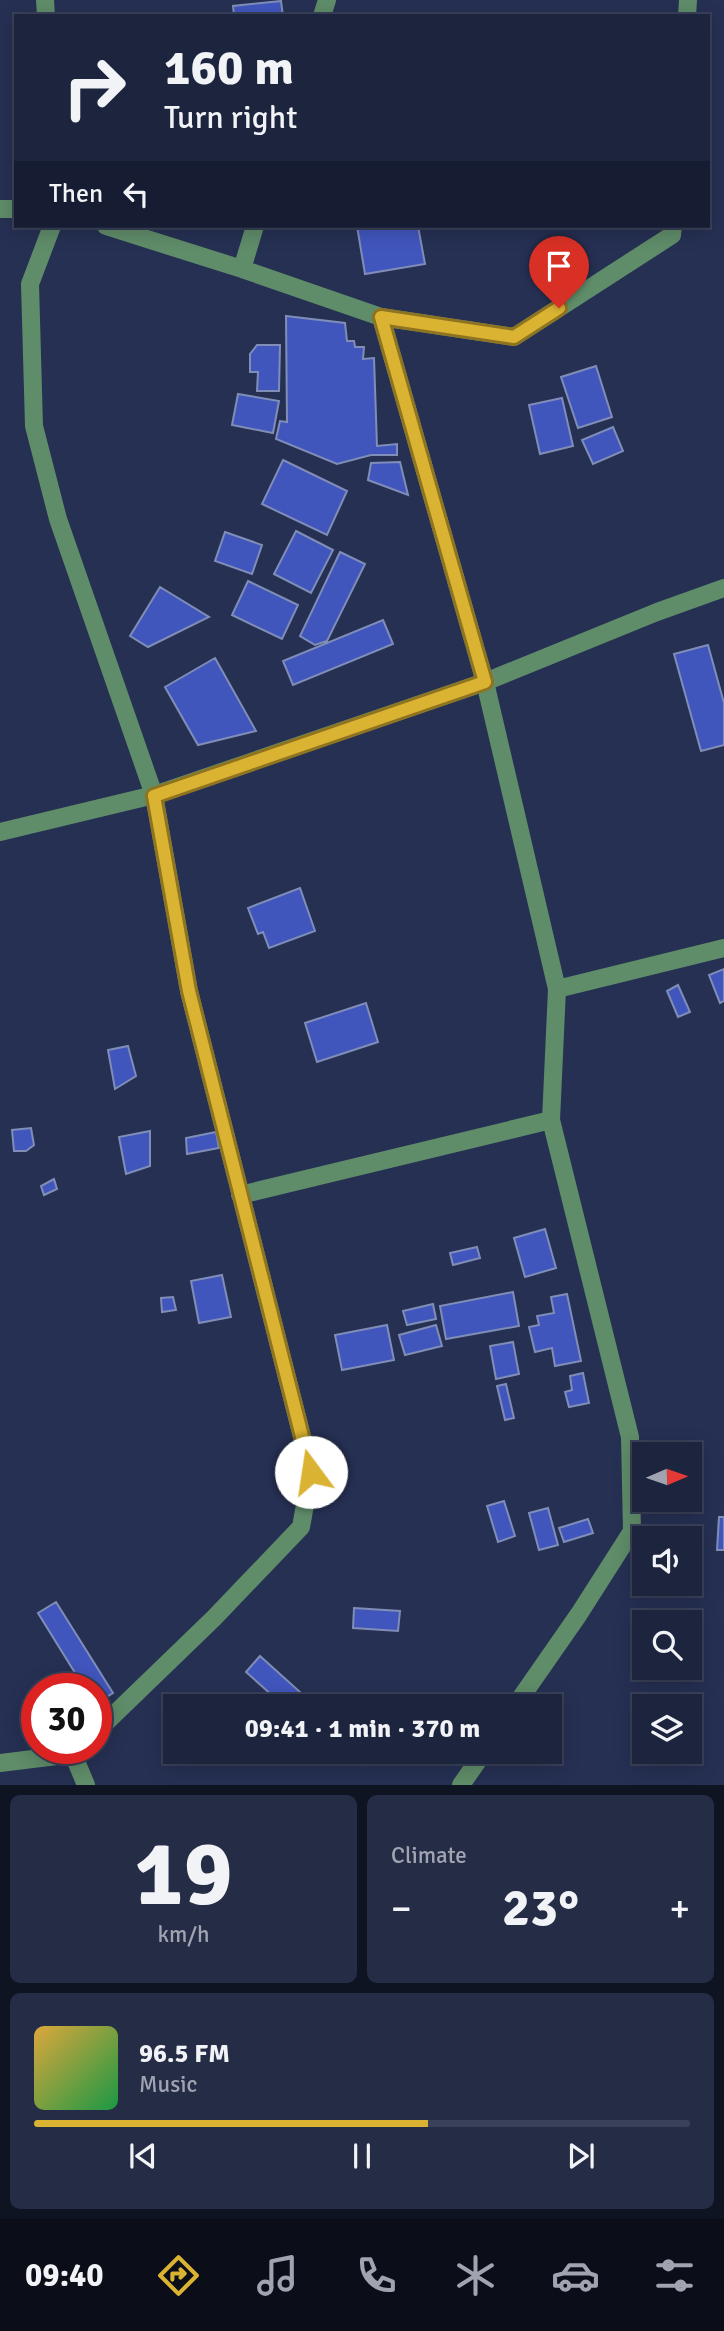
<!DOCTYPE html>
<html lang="en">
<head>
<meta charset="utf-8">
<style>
  :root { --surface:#1c243e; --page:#252c45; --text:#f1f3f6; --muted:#a0a4b0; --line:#3a4158; --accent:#dab333 }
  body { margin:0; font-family:Signika,sans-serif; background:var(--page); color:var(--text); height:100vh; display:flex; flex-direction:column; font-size:26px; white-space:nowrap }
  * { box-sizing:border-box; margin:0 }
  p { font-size:23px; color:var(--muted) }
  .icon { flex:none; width:38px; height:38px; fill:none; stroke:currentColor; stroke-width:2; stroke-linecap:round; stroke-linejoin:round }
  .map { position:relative; height:1785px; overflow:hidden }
  .sheet { display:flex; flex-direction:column; gap:10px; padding:10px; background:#0f1422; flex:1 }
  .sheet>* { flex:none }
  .hud { position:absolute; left:14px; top:14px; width:696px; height:214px; border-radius:0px; box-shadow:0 4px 18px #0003,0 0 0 2px var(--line); background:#1c243e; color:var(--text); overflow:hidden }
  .needle { width:46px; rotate:88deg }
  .fabs { position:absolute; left:632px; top:1442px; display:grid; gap:14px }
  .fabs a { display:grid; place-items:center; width:70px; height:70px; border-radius:0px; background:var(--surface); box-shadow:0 4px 18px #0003,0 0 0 2px var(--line); font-size:35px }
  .speed { position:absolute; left:21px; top:1673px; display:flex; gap:14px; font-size:35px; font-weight:700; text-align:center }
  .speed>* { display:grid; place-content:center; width:91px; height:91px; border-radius:50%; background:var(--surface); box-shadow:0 4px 18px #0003,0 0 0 2px var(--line); line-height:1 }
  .speed .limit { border:10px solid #d22; background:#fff; color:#111 }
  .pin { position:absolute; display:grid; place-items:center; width:60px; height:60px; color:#fff; margin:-72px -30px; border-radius:50% 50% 50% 0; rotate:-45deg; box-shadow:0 0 7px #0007 }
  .pin .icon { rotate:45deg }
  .me { position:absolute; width:77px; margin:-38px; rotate:346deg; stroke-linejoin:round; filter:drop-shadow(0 0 5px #0008) }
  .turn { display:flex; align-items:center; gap:24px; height:147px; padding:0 35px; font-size:32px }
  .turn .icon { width:91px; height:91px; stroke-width:2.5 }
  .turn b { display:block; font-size:49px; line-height:60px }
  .then { display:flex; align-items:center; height:66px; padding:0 35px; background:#0003; gap:14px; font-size:26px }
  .big { font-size:52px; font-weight:800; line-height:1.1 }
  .sheet .tile { flex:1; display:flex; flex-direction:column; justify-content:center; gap:10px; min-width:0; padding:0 24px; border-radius:10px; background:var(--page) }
  .sheet .dial { align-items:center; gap:0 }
  .dial b { font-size:91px; line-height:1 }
  .song { display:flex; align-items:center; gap:21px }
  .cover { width:84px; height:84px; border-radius:10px; background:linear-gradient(135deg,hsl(40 70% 55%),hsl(140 70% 35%)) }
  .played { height:7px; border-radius:4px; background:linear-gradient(90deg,var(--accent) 60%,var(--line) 60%) }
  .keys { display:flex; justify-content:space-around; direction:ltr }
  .heat { display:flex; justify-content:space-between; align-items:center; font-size:38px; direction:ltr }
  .sheet .tiles { flex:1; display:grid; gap:10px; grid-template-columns:1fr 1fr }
  .tile:last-child { grid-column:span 2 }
  .trip { position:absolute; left:163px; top:1694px; width:399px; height:70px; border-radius:0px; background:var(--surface); box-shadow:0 4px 18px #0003,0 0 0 2px var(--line); font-weight:800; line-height:70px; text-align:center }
  .menu { display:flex; height:112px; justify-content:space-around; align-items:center; background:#0b0e19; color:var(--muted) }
  .menu .icon { width:49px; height:49px }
  .menu .current { color:var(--accent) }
  .menu b { font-size:32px; color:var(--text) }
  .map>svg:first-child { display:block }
  .building { fill:#4156bd; stroke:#7f8db7; stroke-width:2 }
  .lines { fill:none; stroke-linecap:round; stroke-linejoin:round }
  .minor { stroke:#5f8c69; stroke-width:18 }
  .route-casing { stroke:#8e7421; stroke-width:18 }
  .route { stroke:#dab333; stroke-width:12 }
</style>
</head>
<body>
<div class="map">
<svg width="724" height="1785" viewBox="0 0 724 1785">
  <rect width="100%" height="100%" fill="#263053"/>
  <!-- building -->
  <path class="building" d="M281,1L283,16H234L233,6Z
    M357,226H418L425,264L365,274Z
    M286,316L345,323L347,341H354L355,347H364L363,359L374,358L377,446L397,444V455H371L337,464L276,439L280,421L287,422Z
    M257,345H280L279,391H257L258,372H250V354Z
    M596,366L612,417L578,428L561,377Z
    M238,394L279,401L273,433L232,425Z
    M562,398L573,446L540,454L529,405Z
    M613,427L623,451L593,464L582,440Z
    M283,460L347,491L327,535L262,504Z
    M400,462L408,495L368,480L371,463Z
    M296,531L333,550L311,593L274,574Z
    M225,532L262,545L252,574L215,561Z
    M340,552L365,564L327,641L315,645L300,636Z
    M248,581L298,605L282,639L232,615Z
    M160,587L209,617L148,647L130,636Z
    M383,620L393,644L293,685L283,661Z
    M708,645L724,703V745L701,751L674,654Z
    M215,658L256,731L198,745L165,687Z
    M300,888L315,931L269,948L263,932L258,934L248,908Z
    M724,969V1001L720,1003L709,975Z
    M678,985L690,1012L678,1017L667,991Z
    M366,1003L378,1042L317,1062L305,1023Z
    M128,1046L136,1076L115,1089L108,1050Z
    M31,1128L34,1145L26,1151H14L12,1130Z
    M150,1131V1166L126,1174L119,1137Z
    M216,1132L219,1148L187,1154L186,1138Z
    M54,1179L57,1189L44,1195L41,1186Z
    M545,1229L556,1268L525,1277L514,1238Z
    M477,1247L480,1258L453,1265L450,1253Z
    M222,1275L231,1317L199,1323L191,1281Z
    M513,1292L519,1326L446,1339L440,1306Z
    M567,1294L581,1361L555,1366L552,1348L535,1352L529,1327L539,1325L537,1316L554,1313L551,1297Z
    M173,1297L176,1310L162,1312L161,1298Z
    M433,1304L436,1319L407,1325L403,1311Z
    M387,1325L394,1360L342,1370L335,1335Z
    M436,1325L442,1346L405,1355L399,1335Z
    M513,1342L519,1374L496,1379L490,1346Z
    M583,1373L589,1403L569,1407L565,1392L572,1390L570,1376Z
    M506,1384L514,1418L505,1420L497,1386Z
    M504,1501L515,1536L498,1542L487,1506Z
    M548,1508L558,1545L539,1550L529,1513Z
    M719,1517H724V1550H717Z
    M588,1519L593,1533L564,1542L559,1528Z
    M56,1602L113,1693L96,1704V1689H85L38,1613Z
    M354,1608L400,1611L398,1631L353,1628Z
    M260,1656L311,1702L307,1706H284L246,1672Z
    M345,1752H370L367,1765L344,1759Z"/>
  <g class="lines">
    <!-- minor -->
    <path class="minor" d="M45,0L46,16
      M322,16L327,0
      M687,16L688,0
      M0,209H16
      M52,226L30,284L34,426L58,519L154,795L189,991L311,1472L301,1527L214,1618L96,1732
      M106,226L242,269L381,317L514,337L672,235L673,226
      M242,269L255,226
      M381,317L485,682L557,989L551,1120L630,1437L632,1531L579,1614L515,1706
      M0,832L154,795L485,682L657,612L724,588
      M557,989L724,948
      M240,1195L551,1120
      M0,1763L73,1754L86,1785
      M461,1785L484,1752"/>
  </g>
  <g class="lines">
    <defs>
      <path id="route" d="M311,1472L189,991L154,796L485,682L381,317L514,337L559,308"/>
    </defs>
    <!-- route casing -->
    <use href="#route" class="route-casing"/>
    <!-- route -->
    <use href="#route" class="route"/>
  </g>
</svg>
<div class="fabs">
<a><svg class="needle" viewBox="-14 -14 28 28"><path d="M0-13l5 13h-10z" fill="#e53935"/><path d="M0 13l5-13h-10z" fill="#a0a4b0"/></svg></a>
<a><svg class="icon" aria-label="sound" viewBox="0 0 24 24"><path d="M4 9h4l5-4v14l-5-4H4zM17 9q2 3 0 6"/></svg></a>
<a><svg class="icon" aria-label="search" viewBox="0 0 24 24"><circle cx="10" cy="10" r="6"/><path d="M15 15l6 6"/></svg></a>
<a><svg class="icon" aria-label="layers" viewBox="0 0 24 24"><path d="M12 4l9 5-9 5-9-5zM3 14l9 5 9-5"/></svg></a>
</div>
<div class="speed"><div class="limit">30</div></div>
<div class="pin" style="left:559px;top:308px;background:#d93025"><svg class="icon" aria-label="arrive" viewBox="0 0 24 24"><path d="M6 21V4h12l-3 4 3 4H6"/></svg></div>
<svg class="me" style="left:311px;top:1472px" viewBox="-20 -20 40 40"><circle r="19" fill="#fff"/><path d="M0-13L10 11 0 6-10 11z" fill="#dab333"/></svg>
<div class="trip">09:41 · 1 min · 370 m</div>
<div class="hud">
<div class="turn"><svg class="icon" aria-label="right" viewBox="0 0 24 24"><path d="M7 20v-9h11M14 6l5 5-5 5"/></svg><div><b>160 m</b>Turn right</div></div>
<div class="then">Then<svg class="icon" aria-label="left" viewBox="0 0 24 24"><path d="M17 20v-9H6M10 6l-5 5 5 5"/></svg></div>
</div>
</div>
<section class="sheet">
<div class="tiles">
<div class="tile dial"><b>19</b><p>km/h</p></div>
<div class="tile"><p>Climate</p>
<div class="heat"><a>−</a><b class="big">23°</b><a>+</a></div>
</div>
<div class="tile">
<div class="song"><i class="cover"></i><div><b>96.5 FM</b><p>Music</p></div></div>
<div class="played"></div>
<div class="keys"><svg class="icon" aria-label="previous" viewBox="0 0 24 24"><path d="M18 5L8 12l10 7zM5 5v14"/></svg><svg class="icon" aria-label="pause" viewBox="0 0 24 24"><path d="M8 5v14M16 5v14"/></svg><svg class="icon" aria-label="next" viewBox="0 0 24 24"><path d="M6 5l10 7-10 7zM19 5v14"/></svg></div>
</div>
</div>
</section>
<nav class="menu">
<b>09:40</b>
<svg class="icon current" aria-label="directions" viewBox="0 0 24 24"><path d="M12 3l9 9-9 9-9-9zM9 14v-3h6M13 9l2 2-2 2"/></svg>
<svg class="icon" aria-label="music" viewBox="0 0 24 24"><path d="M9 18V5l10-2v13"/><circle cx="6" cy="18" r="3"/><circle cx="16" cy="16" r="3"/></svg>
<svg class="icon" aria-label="phone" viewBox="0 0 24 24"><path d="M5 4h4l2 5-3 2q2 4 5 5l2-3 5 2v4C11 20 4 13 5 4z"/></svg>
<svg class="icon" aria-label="climate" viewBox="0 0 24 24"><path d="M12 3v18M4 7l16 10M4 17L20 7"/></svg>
<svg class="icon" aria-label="car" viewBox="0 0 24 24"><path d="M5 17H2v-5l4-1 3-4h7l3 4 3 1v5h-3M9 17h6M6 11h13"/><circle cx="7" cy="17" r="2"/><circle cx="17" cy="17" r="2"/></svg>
<svg class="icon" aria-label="filters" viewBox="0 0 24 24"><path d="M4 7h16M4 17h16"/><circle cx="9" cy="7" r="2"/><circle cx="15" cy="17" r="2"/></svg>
</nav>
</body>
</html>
